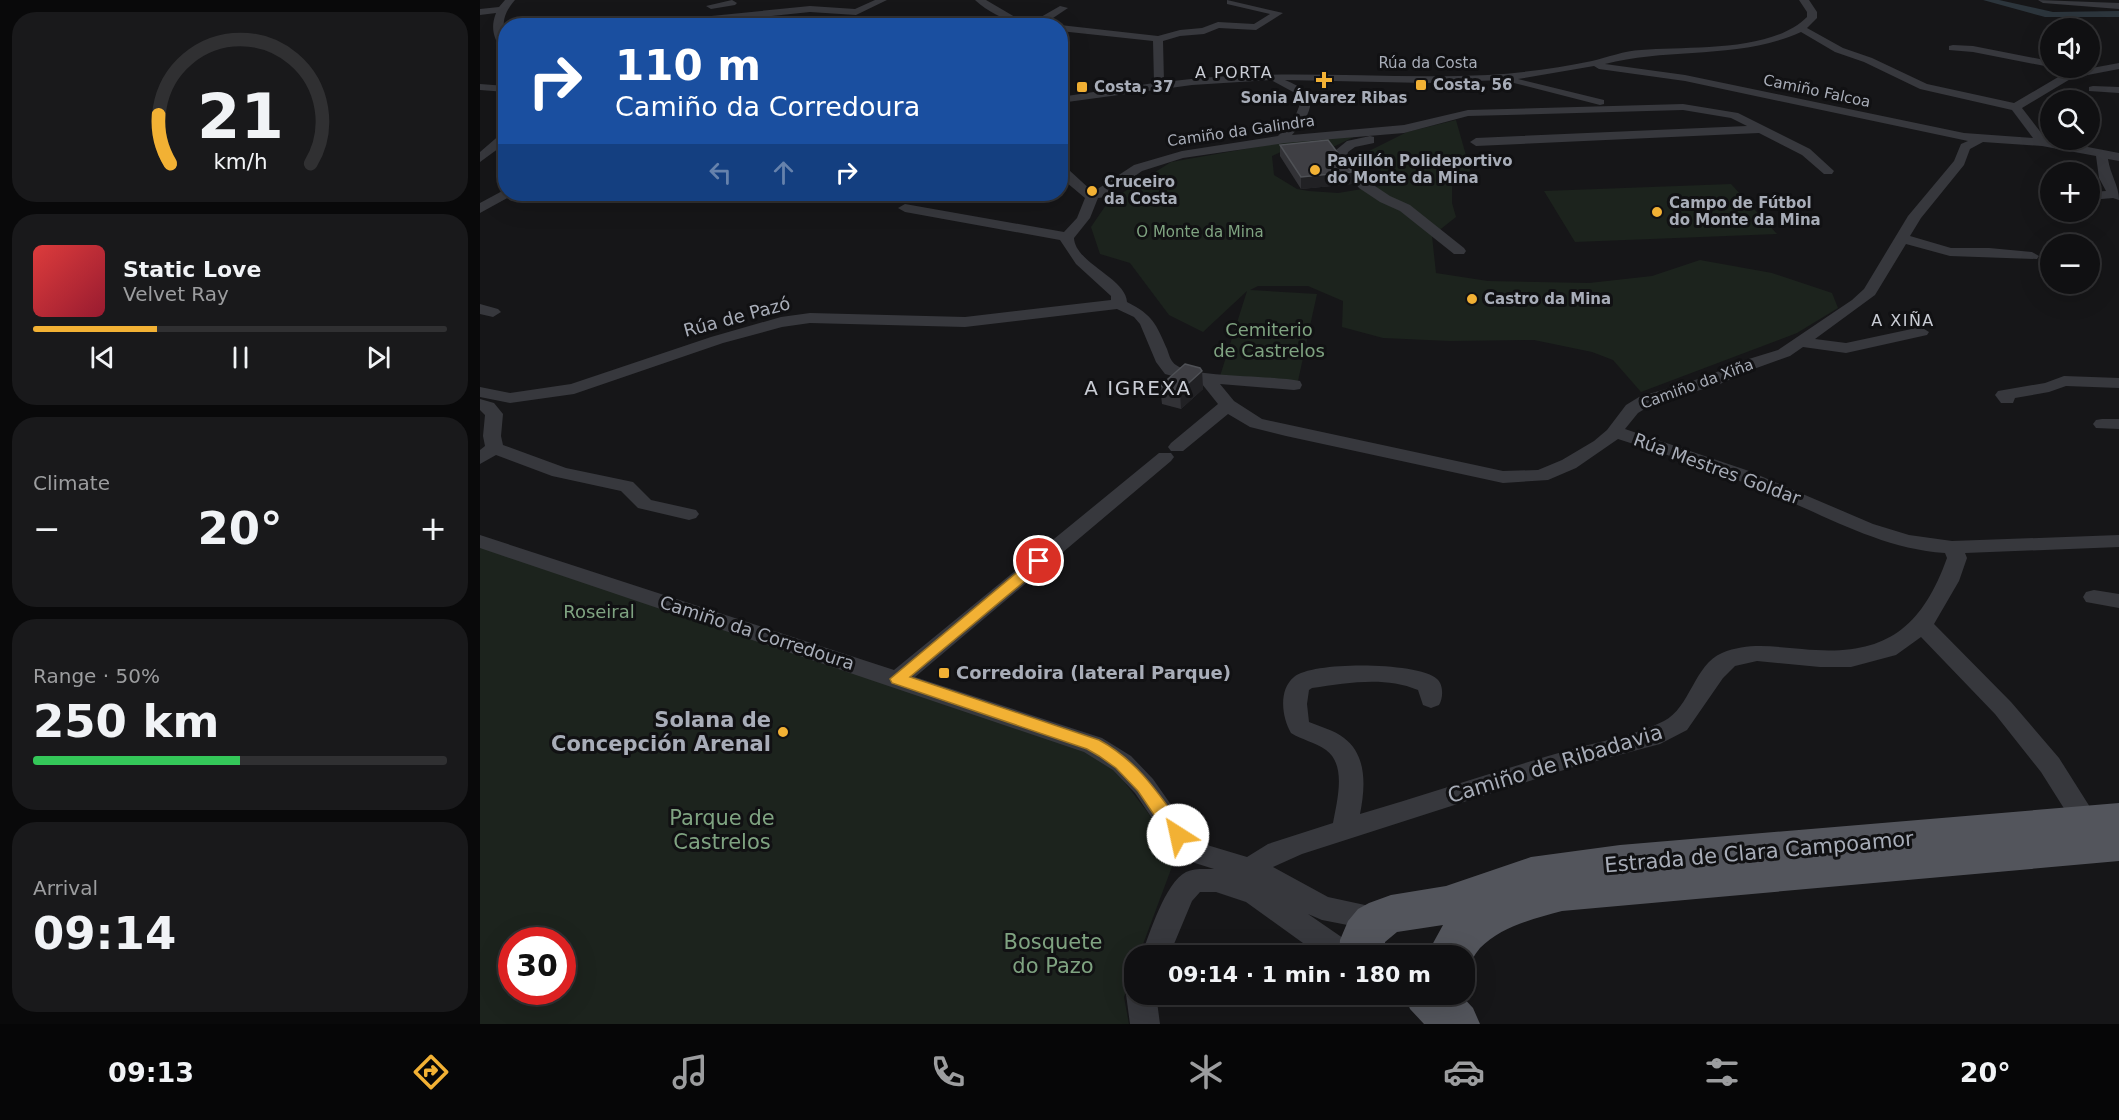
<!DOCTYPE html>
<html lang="en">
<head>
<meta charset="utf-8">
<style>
  :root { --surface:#101012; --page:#19191b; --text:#f1f3f6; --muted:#9c9d9f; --line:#303032; --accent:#f2b134 }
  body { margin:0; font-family:"DejaVu Sans",sans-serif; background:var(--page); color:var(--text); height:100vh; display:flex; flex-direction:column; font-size:22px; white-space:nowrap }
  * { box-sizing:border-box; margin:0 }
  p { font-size:20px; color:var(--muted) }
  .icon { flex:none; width:33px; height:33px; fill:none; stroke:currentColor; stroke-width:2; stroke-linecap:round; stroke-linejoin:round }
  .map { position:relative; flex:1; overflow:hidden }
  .sheet { display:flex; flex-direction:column; gap:12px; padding:12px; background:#09090a; width:480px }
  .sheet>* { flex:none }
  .banner { position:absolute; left:18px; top:18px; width:570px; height:183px; border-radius:24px; box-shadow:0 6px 24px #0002,0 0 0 2px var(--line); background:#1a4fa0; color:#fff; overflow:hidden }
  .controls { position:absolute; left:1560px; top:18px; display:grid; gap:12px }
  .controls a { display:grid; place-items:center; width:60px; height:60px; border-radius:50%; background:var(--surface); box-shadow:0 6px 24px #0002,0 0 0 2px var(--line); font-size:30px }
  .speed { position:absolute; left:18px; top:927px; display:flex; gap:12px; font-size:30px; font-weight:700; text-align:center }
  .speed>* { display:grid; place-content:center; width:78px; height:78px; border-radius:50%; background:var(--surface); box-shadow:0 6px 24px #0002,0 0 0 2px var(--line); line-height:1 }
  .speed .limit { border:9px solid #d22; background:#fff; color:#111 }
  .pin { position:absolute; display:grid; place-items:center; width:51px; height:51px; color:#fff; margin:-26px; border:3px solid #fff; border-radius:50%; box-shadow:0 2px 6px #0007 }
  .me { position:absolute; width:66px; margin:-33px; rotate:325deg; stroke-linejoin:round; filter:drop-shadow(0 0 4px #0008) }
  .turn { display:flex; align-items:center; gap:21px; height:126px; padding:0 18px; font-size:27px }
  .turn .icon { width:78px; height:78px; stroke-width:2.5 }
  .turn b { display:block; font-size:42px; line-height:51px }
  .lanes { display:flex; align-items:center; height:57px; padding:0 18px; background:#0003; justify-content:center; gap:30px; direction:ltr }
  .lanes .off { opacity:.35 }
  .big { font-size:45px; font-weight:700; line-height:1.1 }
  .sheet .card { flex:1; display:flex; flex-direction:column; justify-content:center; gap:9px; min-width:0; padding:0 21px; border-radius:24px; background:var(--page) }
  .sheet .dial { align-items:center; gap:0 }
  .dial svg { height:156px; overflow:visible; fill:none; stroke:var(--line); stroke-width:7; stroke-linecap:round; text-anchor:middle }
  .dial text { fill:var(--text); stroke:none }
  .song { display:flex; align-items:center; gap:18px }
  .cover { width:72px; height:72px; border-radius:9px; background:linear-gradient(135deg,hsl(0 70% 55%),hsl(350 70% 35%)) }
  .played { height:6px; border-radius:3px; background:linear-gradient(90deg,var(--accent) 30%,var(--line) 30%) }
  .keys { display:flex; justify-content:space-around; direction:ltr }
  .heat { display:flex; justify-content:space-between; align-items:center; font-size:33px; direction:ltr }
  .charge { height:9px; border-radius:4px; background:linear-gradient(90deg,#34c759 50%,var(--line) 0) }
  .trip { position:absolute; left:644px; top:945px; width:351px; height:60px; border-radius:24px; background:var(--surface); box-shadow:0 6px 24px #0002,0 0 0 2px var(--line); font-weight:700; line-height:60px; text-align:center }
  .dock { display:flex; height:96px; justify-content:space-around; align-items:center; background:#060607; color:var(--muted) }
  .dock .icon { width:42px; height:42px }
  .dock .selected { color:var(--accent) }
  .dock b { font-size:27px; color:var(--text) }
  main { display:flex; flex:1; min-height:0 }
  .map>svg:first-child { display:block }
  .green { fill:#1c231d; fill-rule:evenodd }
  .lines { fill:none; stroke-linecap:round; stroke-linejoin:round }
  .canal { fill:#2c353c; fill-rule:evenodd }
  .street { fill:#37383d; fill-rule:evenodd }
  .primary { fill:#53555c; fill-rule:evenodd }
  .wall { fill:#323236 }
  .shaded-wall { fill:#212124 }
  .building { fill:#3f3f44; stroke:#4f5156; stroke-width:1.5 }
  .route { fill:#f2b134; stroke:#9d7322; stroke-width:1.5 }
  .poi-dot { fill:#f2b134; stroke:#111113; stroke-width:2 }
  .labels { text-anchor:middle; stroke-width:6; stroke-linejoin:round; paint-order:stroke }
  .far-street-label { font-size:15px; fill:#a8adb8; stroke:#111113 }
  .far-poi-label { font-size:15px; font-weight:bold; fill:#a8adb8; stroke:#111113; text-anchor:start }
  .far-park-label { font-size:15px; fill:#7fa381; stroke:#111113 }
  .far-neighbourhood-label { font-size:16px; letter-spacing:1.5px; fill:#c9ccd4; stroke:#111113 }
  .street-label { font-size:18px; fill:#a8adb8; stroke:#111113 }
  .park-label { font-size:18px; fill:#7fa381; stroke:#111113 }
  .poi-label { font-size:18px; font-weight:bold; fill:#a8adb8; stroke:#111113; text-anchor:start }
  .neighbourhood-label { font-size:20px; letter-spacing:1.5px; fill:#c9ccd4; stroke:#111113 }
  .near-poi-label { font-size:21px; font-weight:bold; fill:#a8adb8; stroke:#111113; text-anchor:end }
  .near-street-label { font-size:21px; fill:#a8adb8; stroke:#111113 }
  .near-park-label { font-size:21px; fill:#7fa381; stroke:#111113 }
</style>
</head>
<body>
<main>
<section class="sheet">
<div class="card dial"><svg viewBox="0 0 100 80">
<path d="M14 69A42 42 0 1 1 86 69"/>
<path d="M14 69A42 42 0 0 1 8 44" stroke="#f2b134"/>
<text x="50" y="56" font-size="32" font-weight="700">21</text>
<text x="50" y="72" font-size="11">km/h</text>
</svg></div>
<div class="card">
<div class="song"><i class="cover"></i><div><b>Static Love</b><p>Velvet Ray</p></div></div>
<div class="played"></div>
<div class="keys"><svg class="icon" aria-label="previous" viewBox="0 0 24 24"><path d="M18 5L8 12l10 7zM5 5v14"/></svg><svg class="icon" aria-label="pause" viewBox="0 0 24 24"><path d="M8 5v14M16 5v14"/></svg><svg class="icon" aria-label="next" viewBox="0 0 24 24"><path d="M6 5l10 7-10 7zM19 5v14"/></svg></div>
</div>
<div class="card"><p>Climate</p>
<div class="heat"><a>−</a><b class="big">20°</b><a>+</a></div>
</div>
<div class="card"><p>Range · 50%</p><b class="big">250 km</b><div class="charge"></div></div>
<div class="card"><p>Arrival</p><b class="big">09:14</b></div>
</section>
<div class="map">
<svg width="1639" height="1024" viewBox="0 0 1639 1024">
  <rect width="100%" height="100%" fill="#161618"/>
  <!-- green -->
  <path class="green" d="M976,120L991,173L972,183V203L976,217L952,236L956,273L1008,281L1109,283L1172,276L1220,260L1292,273L1352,293L1358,308L1317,333L1161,392L1133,360L1112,352L1054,340L970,341L903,338L862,327L863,301L828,286H778L770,290L837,294L818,381L740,376L767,291L723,332L689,315L650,263L620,254L611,227L628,202L691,162L805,142L876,136L851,148L803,151L792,156L794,175L817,189L829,191L858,193L906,185L902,173L889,151L927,132Z
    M1251,184L1297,234L1095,242L1064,191Z
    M0,547L606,749L633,767L691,843L693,864L659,955L654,956V970L644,997L649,1024H0ZM32,940H82V992H32Z"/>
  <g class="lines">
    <!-- canal -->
    <path class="canal" d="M1503,0H1519L1573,12L1639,11V17H1565Z"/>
    <!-- street -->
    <path class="street" d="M25,0H35C17,21 26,28 26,52L22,51C14,39 10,28 16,13L0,15V9L19,7Z
      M252,0L257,3L255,5L231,9L226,6Z
      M395,0H407L376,15L330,12L194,26H157L161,23L330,6L375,9Z
      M495,0H506L535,17L554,21L580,6L588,8L564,24L565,26C539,26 515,18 495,0Z
      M747,0L803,13L776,30L739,28L724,34L700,36L683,41L684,82C792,67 900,80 1008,75C1042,73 1078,68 1112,61C1128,57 1144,51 1161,50C1208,46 1291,53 1327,17V12L1319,0H1329L1337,12V18L1327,28L1363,48L1392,58L1447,84L1534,103L1585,73L1639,63V69L1592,78L1542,108L1566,139L1639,153V161L1628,159C1630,174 1639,186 1639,200L1633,198L1610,200V192L1626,191L1619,178L1616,156L1562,146L1503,142L1490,149L1484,165L1441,218L1430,236L1471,248H1509L1552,252L1559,256L1557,259L1470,256L1426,244L1395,295L1335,339L1366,343L1441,327L1449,332L1447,335L1366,353L1323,347L1310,356L1271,370L1240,384L1171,405L1158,413L1145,429L1269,471L1393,524L1429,535L1472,541L1639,535V547L1485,553L1487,558L1479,581L1454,624L1531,702L1579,758L1615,815L1619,822L1615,829L1606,833L1597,829L1561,772L1515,714L1441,637L1416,655L1371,667H1340L1277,661L1255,666L1243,678L1207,730L1180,744L1090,768L822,854L793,867L848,897L908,910L912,919L908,928L898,931L842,920L828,914L876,947L880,956H841L766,902L736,892H720L712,901L689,956H661C670,933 685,883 706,872C714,868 725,869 734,869L699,858L655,793L633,770L604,752L0,548V535L414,670L679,453H691L694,457L691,461L435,677L622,738L651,756L673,779L717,842L767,857L788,844L853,823C857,801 867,765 846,750C835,742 822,740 811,733C802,718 798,690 814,677C833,661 938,662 957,679C964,685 963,699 959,705L951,708L943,705L938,690C904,676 868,683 832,688L829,690L827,704L829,722C841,727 854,730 864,738C888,756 885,789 880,814C950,793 1019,770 1089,750C1121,741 1154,736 1184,721C1210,708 1214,665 1242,653C1269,642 1294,647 1322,649C1401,657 1440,633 1467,558L1465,553C1404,549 1352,519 1297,496C1245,474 1192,456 1138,439L1096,468L1068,480L1023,483L806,436L770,427L748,414L703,451H691L688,447L691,443L738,404L722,384L685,374L676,362L660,324L654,317L637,309L485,327L330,323L302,327L243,343L94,394L30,403L0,397V387L30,393L91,384L231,337L301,317L330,313L485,317L631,300V296L596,264L580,240L425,212L418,208L425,204L584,232L597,218L605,198L580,177V166L589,170L613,192L654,165L702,151L798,136L815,117L820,104L815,93L791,80L712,85L580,103V97L674,83L673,41L580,31V26H578L580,25L678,36L700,30L722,28L738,22L774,24L790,14L747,4ZM1321,32L1355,52L1384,62L1440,89L1532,110L1553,138L1484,133L1205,75L1125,64C1189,47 1259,60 1321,32ZM1114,66L1119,69L1205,81L1488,141L1481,144L1474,161L1428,216L1384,289L1372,300L1298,350L1259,362L1228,376L1159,397L1146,405L1127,430L1114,441L1082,460L1058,470L1023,471L782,419L754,401L740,384L814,390L820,389L822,385L820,381C793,375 713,378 696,365C691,362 689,355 687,349C676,324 673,315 647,302C646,278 595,263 594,238L610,218L618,198L625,197L662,171L703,158L805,143L924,133L988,116L1203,110L1251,118L1267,126L996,138L990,142L996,146L1279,133L1322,155L1344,174H1352L1354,171L1330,149L1258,113L1203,104L988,110L924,125L812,135C834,111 841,94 805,80L947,83L1022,80L1120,105L1124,104V100L1038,79Z
      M1558,0L1639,3V9L1563,3Z
      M1473,45L1493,46L1570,61V67L1493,52L1469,50V46Z
      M0,84L26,86V92L0,90Z
      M1613,86L1639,87V93L1609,91V87Z
      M22,133H26V143L0,162V152Z
      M890,136L894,137V143L875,147L868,152L867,156L889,182L910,196L930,205L984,248L986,251L984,254H974L920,211L900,202L879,188L855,156L856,150L867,141Z
      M26,189V194H32L31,196L0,213V203Z
      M0,304L18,309L21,312L13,317L0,314Z
      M1584,376L1639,378V388L1586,386L1569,392L1535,398L1533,403H1521L1515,395L1518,391L1565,383Z
      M0,399L14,403L23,414L21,436L23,445L86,468L153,482L171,500L216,510L219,514L216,518L209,520L158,508L141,491L72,476L16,455L0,464V450L5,446L3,436L5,415L0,410Z
      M1622,419H1639V429L1616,428L1613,424L1616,420Z
      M1614,590L1639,594V608L1606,602L1603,597L1606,592Z
      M654,983V994H676L680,1024H650L646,994L651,984Z"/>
    <!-- primary -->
    <path class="primary" d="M1639,803V861L1082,911C1053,919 1022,926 1000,948C994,955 990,964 984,971V956H946L963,925L917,932L905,942V956H859L860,940L868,921L878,909L889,903L911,895L966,886L1051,857L1140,845Z
      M924,994H980L993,1008L1000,1024H944L930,1009Z"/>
  </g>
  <!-- wall -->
  <path class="wall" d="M800,145L872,172V184L821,189L800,156Z
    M722,371L723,389L701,409L682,404L680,386Z"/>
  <!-- shaded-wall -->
  <path class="shaded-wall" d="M872,172V184L821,189V177Z
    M722,371L723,389L701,409L700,391Z"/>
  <!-- building -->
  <path class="building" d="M848,140L872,172L821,177L800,145Z
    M705,364L720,368L722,371L700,391L680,386Z"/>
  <!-- route -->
  <path class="route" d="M559,557L564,558L566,561L564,565L430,677L619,740C658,761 679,794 704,829L707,835L704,840L698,842L691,840L658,791L636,768L619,756L607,749L412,683L410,679L554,558Z"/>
  <!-- markers -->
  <g class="poi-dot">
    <path d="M841 71h6v6h6v6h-6v6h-6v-6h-6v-6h6z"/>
    <rect x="935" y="79" width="12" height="12" rx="3"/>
    <rect x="596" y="81" width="12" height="12" rx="3"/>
    <circle cx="835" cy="170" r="6"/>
    <circle cx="612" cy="191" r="6"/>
    <circle cx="1177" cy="212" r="6"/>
    <circle cx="992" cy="299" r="6"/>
    <rect x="458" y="667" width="12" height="12" rx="3"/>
    <circle cx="303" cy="732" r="6"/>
  </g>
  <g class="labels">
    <!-- far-street labels -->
    <g class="far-street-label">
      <text x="948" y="68">Rúa da Costa</text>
      <text transform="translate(1337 91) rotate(12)" y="5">Camiño Falcoa</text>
      <text transform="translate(761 131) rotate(-8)" y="5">Camiño da Galindra</text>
      <text transform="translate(1217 384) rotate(-20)" y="5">Camiño da Xiña</text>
    </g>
    <!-- far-poi labels -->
    <g class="far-poi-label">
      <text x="953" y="90">Costa, 56</text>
      <text x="614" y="92">Costa, 37</text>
      <text x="844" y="103" text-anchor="middle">Sonia Álvarez Ribas</text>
      <text x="847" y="166">Pavillón Polideportivo<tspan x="847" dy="17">do Monte da Mina</tspan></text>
      <text x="624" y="187">Cruceiro<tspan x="624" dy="17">da Costa</tspan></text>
      <text x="1189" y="208">Campo de Fútbol<tspan x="1189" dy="17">do Monte da Mina</tspan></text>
      <text x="1004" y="304">Castro da Mina</text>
    </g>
    <!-- far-park labels -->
    <g class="far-park-label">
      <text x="720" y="237">O Monte da Mina</text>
    </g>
    <!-- far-neighbourhood labels -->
    <g class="far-neighbourhood-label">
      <text x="754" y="78">A PORTA</text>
      <text x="1423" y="326">A XIÑA</text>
    </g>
    <!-- street labels -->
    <g class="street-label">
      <text transform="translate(257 317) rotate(-15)" y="6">Rúa de Pazó</text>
      <text transform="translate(1237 469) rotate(20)" y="6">Rúa Mestres Goldar</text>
      <text transform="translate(277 633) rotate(18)" y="6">Camiño da Corredoura</text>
    </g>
    <!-- park labels -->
    <g class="park-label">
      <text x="789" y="336">Cemiterio<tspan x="789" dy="21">de Castrelos</tspan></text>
      <text x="119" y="618">Roseiral</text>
    </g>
    <!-- poi labels -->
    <g class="poi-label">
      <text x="476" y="679">Corredoira (lateral Parque)</text>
    </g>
    <!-- neighbourhood labels -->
    <g class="neighbourhood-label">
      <text x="658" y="395">A IGREXA</text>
    </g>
    <!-- near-poi labels -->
    <g class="near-poi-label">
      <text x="291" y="727">Solana de<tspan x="291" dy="24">Concepción Arenal</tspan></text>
    </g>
    <!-- near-street labels -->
    <g class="near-street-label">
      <text transform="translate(1075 764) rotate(-17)" y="7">Camiño de Ribadavia</text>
      <text transform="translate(1279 852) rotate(-5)" y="7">Estrada de Clara Campoamor</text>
    </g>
    <!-- near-park labels -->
    <g class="near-park-label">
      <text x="242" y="825">Parque de<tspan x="242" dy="24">Castrelos</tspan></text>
      <text x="573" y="949">Bosquete<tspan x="573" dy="24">do Pazo</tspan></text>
    </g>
  </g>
</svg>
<div class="controls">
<a><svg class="icon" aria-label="sound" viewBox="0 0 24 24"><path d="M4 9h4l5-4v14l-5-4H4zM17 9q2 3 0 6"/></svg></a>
<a><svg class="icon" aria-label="search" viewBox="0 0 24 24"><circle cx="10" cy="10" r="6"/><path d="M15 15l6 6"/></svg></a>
<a>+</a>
<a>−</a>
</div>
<div class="speed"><div class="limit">30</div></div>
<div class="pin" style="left:559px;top:561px;background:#d93025"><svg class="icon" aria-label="arrive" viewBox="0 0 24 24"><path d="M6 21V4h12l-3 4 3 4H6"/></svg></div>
<svg class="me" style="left:698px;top:835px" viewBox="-20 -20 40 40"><circle r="19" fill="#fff"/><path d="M0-13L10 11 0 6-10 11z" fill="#f2b134"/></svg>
<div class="trip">09:14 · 1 min · 180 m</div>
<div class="banner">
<div class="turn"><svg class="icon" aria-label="right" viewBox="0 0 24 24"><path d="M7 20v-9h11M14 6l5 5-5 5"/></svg><div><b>110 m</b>Camiño da Corredoura</div></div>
<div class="lanes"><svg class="icon off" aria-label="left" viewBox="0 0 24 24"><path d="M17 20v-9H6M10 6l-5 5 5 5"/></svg><svg class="icon off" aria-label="ahead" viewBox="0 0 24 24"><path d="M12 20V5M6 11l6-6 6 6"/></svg><svg class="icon" aria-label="right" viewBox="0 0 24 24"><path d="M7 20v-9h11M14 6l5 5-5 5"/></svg></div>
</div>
</div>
</main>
<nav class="dock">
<b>09:13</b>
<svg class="icon selected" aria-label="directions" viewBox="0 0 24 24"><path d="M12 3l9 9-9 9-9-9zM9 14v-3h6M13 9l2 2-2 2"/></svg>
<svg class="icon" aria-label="music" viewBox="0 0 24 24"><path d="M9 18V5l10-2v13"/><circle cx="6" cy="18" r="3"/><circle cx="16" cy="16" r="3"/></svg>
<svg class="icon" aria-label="phone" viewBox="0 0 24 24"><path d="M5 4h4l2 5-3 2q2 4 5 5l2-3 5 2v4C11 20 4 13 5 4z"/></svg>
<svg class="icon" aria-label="climate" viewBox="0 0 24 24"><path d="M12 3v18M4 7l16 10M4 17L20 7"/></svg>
<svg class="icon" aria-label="car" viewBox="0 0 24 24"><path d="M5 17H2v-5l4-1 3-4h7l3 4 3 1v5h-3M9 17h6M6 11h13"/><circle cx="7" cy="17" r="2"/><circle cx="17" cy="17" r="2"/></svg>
<svg class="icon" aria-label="filters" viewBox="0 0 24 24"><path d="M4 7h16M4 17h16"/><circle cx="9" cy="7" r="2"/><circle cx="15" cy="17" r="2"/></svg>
<b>20°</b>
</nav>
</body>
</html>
